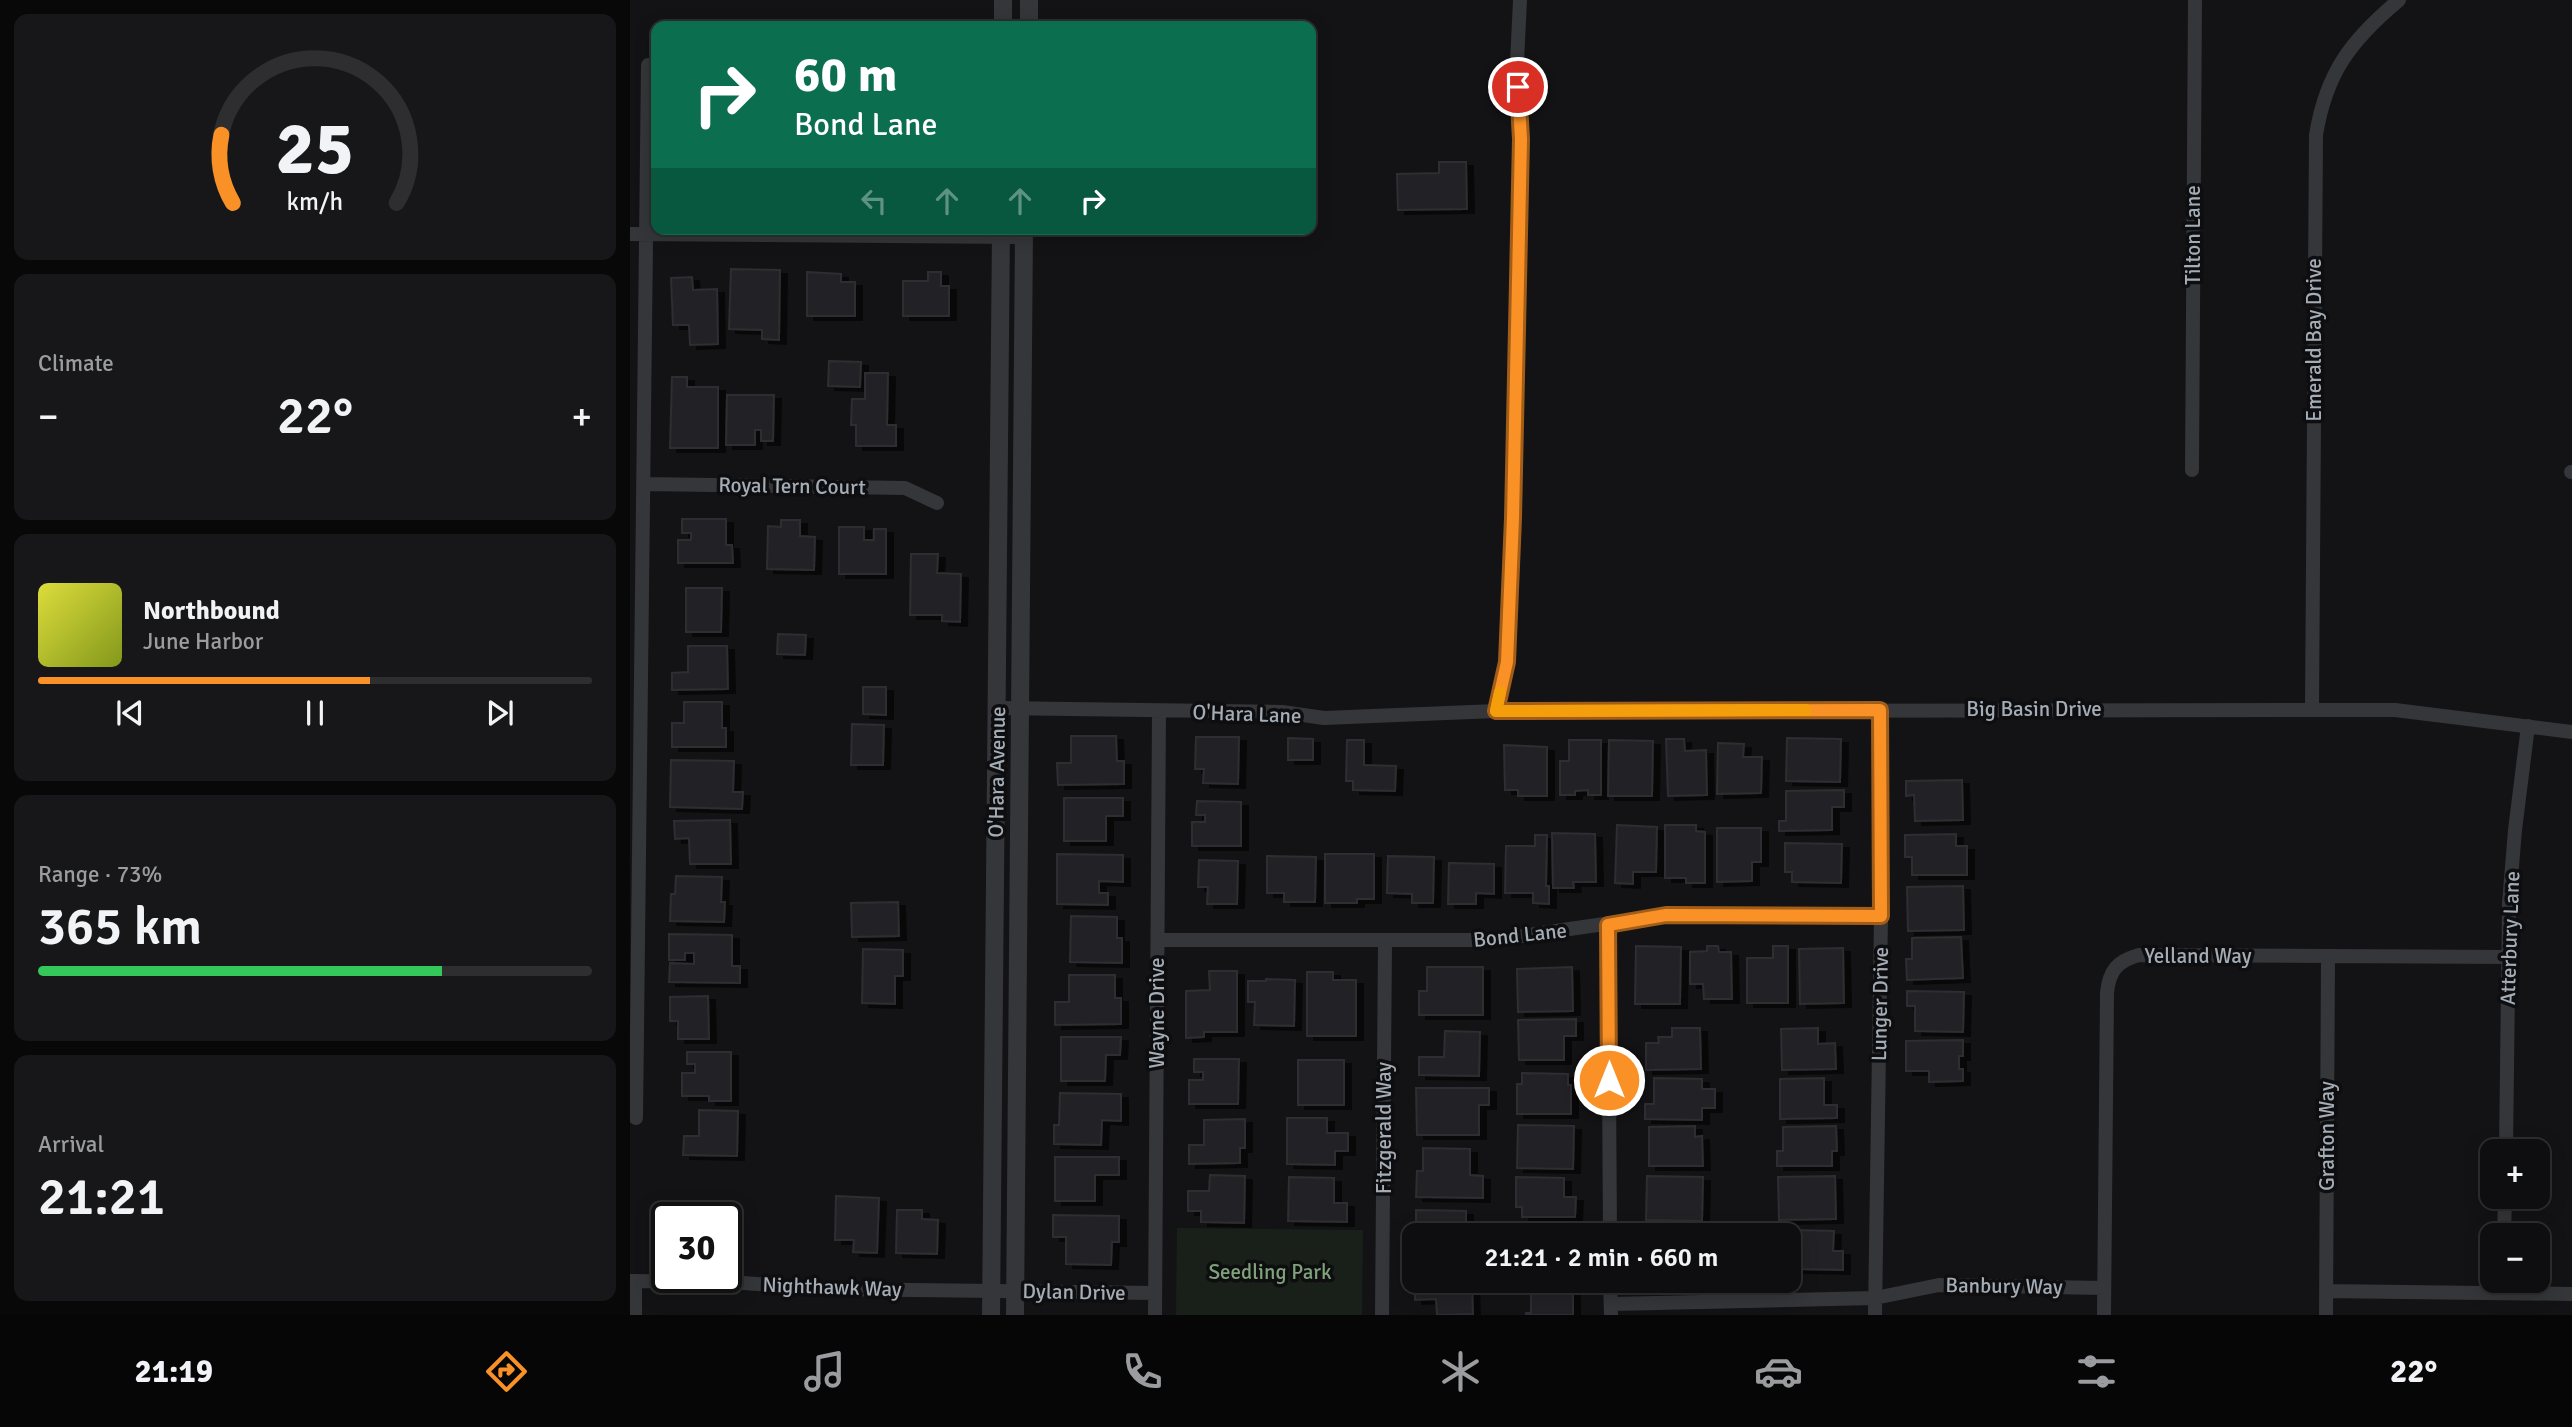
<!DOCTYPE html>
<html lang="en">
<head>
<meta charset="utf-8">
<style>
  :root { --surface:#0e0e10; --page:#171719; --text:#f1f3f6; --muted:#9b9c9f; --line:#2e2e30; --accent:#fa9126 }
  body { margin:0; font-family:Signika,sans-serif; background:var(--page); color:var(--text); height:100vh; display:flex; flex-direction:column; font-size:26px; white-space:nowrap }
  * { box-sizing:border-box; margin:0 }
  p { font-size:23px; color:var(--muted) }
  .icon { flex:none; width:38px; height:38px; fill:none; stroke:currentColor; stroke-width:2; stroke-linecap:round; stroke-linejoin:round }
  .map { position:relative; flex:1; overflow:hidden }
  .side { display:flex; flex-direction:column; gap:14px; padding:14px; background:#080809; width:630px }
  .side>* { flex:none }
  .hud { position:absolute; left:21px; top:21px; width:665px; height:214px; border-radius:14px; box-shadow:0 4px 18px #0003,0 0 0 2px var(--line); background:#0b6e4f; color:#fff; overflow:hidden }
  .controls { position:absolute; left:1850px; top:1139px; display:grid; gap:14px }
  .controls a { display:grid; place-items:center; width:70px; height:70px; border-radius:14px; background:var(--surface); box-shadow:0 4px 18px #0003,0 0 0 2px var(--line); font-size:35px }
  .speed { position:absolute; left:21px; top:1202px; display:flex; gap:14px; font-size:35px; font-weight:700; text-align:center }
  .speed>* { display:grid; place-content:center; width:91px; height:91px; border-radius:50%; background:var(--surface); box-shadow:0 4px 18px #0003,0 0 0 2px var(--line); line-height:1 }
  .speed .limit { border:4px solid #111; border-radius:10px; background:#fff; color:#111 }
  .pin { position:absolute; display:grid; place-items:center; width:60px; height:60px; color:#fff; margin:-30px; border:4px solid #fff; border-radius:50%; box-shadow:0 2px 7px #0007 }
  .me { position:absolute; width:77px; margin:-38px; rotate:0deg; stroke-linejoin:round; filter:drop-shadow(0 0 5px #0008) }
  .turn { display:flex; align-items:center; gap:24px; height:147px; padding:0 28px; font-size:32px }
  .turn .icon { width:91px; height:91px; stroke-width:2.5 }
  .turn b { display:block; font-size:49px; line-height:60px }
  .lanes { display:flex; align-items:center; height:66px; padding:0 28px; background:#0003; justify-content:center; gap:35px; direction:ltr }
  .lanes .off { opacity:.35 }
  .big { font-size:52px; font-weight:600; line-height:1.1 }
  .side .card { flex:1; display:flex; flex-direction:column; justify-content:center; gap:10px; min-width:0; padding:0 24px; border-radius:14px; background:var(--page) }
  .side .dial { align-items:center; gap:0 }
  .dial svg { height:182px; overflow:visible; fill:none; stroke:var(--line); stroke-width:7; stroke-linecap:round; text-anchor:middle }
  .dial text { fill:var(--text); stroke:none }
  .song { display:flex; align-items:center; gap:21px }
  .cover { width:84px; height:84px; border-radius:10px; background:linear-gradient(135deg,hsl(60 70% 55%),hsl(70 70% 35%)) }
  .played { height:7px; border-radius:4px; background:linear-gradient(90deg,var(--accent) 60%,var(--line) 60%) }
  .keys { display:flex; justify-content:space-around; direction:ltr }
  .heat { display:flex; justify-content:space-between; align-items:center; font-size:38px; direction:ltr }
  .charge { height:10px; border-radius:5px; background:linear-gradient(90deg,#34c759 73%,var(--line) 0) }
  .trip { position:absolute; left:772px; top:1223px; width:399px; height:70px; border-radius:14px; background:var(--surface); box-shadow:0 4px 18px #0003,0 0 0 2px var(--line); font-weight:600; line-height:70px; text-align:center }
  .dock { display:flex; height:112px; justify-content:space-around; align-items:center; background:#060606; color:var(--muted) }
  .dock .icon { width:49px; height:49px }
  .dock .on { color:var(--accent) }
  .dock b { font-size:32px; color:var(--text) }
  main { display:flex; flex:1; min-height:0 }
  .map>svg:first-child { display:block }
  .green { fill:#192019 }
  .building { fill:#232426; stroke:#2d2e31; stroke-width:2; filter:url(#shadow) }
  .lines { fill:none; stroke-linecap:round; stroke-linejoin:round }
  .minor { stroke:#34363a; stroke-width:14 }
  .tertiary { stroke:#34363a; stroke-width:18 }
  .route-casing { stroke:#a25e19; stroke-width:18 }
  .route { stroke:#fa9126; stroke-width:12 }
  .slow { stroke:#f59e0b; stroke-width:12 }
  .labels { text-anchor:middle; stroke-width:7; stroke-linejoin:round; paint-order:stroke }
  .street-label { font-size:21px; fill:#a4acb6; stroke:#0e0e10 }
  .park-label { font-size:21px; fill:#7ea27a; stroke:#0e0e10 }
</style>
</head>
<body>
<main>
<section class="side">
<div class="card dial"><svg viewBox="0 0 100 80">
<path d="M14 69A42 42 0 1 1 86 69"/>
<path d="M14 69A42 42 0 0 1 9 39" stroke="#fa9126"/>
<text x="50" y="56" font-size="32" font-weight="700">25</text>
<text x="50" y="72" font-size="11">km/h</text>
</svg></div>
<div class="card"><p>Climate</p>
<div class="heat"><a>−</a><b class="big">22°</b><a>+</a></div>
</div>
<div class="card">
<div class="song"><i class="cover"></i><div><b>Northbound</b><p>June Harbor</p></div></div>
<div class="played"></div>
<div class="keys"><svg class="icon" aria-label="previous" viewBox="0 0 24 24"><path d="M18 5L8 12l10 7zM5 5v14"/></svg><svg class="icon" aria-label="pause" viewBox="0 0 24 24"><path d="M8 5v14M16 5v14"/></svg><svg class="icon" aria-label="next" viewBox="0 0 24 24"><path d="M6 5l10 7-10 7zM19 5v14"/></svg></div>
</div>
<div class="card"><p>Range · 73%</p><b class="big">365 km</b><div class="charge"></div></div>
<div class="card"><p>Arrival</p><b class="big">21:21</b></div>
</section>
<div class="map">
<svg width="1942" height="1315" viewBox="0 0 1942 1315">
  <defs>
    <filter id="shadow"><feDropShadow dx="7" dy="4" stdDeviation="0" flood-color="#0009"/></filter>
  </defs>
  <rect width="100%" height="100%" fill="#131315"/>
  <!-- green -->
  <path class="green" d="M547,1228L733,1230L732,1315H546Z"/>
  <!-- building -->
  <path class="building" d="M809,162H836L837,209L768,210L767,174L809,173Z
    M101,269L150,270L149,340L132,339V330L99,329Z
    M177,272L211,274V282H225V316H177Z
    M298,272H311V286H319V316H273V281H298Z
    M62,277L63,290L87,289L88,344L60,345L59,325H43L41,278Z
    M199,361L231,362L230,387L198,386Z
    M235,373H258L257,425H266V446H226V425H221L222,399H235Z
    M42,377H57V387H88V448H40Z
    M97,395H144L143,441H131V430H125V445H96Z
    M52,519H96V545H102L103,563H48V540H61V533H52Z
    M151,520H170V536L185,537L184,570L137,569L138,526L151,527Z
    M209,527H234V540H244V529H256V574H209Z
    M281,554H308L307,573L331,574L330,622L312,621V615H280Z
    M56,588H92L91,632H56Z
    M148,634L176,635L175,655L147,654Z
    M58,646H97L98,689L42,690V673L58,672Z
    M233,687H256V715L233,714Z
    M54,702H92V728H96V747H42V723H54Z
    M222,724L254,725L253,765H221Z
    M441,736H486L487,761H494V784L428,785L427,763H441Z
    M566,737H609L608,784L573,783L574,769H565Z
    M658,738L683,739V760H658Z
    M1157,738L1211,739L1210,782L1156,781Z
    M1036,739H1054L1055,751L1076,750L1077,795L1038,796Z
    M717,740H734V765L766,766L765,791L723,790V781H716Z
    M939,740H971V795H958V790L945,791V795H930V761H939Z
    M979,740L1023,741L1022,796H978Z
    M1088,743L1114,744L1113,757H1132L1131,793L1087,794Z
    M874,745L917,747V796H888V790H875Z
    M41,760L104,761L103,792H113L112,809L40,807Z
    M1332,780L1333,820L1285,821L1284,795L1276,796V781Z
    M1214,790V807H1202V830L1149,831V821H1156V791Z
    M434,798H493V816H476V841H434Z
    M567,801L611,802V846H562V822H575V815H566Z
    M100,820L101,864H60L59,838L45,839L44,821Z
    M987,825L1027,827L1026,872H1003V884L985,883Z
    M1035,825H1066V831L1075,832V883H1056V878H1035Z
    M1087,828H1131V862H1122V881L1087,882Z
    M922,833L965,834L966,882H943L944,888H923Z
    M1326,834V846H1337V875H1282V857H1275V835Z
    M905,835H917L916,886H919V904L903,903V893H875L876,846H905Z
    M1155,843L1212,844L1211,883L1162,882V872H1155Z
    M427,854L493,855V882L469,881V893H478V905L427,904Z
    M695,854H744V899H727V903H695Z
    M637,856L686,857L685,902H654V893H637Z
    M758,856L804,857L803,903H782V894L757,893Z
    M569,860L608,861L607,904H577L578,887H568Z
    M819,863L864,864V894L846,893V904H818Z
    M46,876L92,877L91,902H95L94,922L40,921L41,894H45Z
    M1333,886L1334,930L1278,931L1277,887Z
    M268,902L269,936L222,937L221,903Z
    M441,916L487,917V938H492V963L440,962Z
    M39,934L102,935V966H110V983L39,982L40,963L64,964V953H55V960H39Z
    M1331,937L1333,978L1277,980L1276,959H1282V938Z
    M1006,946L1051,947L1050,1004H1005Z
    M1077,946H1088L1089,952H1101L1102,999H1074L1073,984H1060V952L1077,951Z
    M1143,946H1158V1003H1117V958H1143Z
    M1213,948L1214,1003L1170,1004L1169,949Z
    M233,949L273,950V976H265V1004L232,1003Z
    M797,967H853V1015H789V991H797Z
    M942,967L943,1011L888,1012L887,969Z
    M579,971H607V1032H574V1037L556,1038V991L580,990Z
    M677,972H703V980H726V1036H677Z
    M439,975H485V998H491V1024L425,1025V1002H439Z
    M636,979L665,980L664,1026L624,1025L625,1002H618V981H636Z
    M1277,991L1334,992L1333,1032L1285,1031V1006H1277Z
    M78,996L79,1039H48V1021H40V997Z
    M946,1019V1036H934V1060H889L888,1020Z
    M1042,1028H1070L1071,1069L1016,1070V1043H1029L1028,1037H1042Z
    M1188,1028V1044L1205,1043L1206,1069L1152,1070L1151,1029Z
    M815,1031L850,1032L849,1076L789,1075V1057H814Z
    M431,1037H491L490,1055H476L475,1081H431Z
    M1333,1040V1056H1329V1069H1333V1081L1299,1082V1071H1276V1041Z
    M57,1052H101V1101H79V1096H52V1073H65V1064H57Z
    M564,1059H609L608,1104H559V1080H573V1072H564Z
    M668,1060H714V1105H668Z
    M892,1073L938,1074V1085H941V1114H887V1084H892Z
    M1024,1078L1072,1079V1089H1085V1108H1072V1120L1015,1119V1104H1024Z
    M1194,1078V1105H1207V1118L1150,1119V1079Z
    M786,1088H859V1105H849V1135H787Z
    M430,1093L491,1094V1121L472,1120L471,1145L424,1144V1125H429Z
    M69,1110L108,1111L107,1156L53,1155L54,1136H69Z
    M657,1118H697V1133H718V1151H705V1165L657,1164Z
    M615,1119V1148H610V1163L559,1164V1145H574V1120Z
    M888,1125L944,1126L943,1169L887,1168Z
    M1065,1126V1137L1072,1136L1073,1166H1019V1127Z
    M1206,1126L1207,1151H1202V1166H1147V1151H1153V1127Z
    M793,1148L840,1149V1175L853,1176V1198L786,1197L787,1171H793Z
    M425,1157H489V1175H465V1201H425Z
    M580,1175L615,1176L614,1223L571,1222V1211H558V1191H579Z
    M1017,1176L1073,1177L1072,1221L1016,1220Z
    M1205,1176L1206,1219L1149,1220L1148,1177Z
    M659,1177L704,1178V1203H717V1222L658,1221Z
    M886,1177L934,1178V1197H946L945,1217H892V1207H886Z
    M206,1196L249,1198L247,1253L223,1252L224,1240H205Z
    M267,1210H292V1219L308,1220L307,1254L266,1253Z
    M786,1210L836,1211V1236H786Z
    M423,1215L489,1216V1242H482L481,1265L436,1264V1237H423Z
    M947,1229V1236H890V1230Z
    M1016,1230L1054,1231V1236H1016Z
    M1166,1230L1204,1231L1203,1251H1213V1270L1165,1269Z
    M785,1281H842L843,1314L807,1315L806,1299L785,1300Z
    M901,1289H943V1315H896V1313H901Z"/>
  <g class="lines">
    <!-- minor -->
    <path class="minor" d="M0,234L394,237
      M1562,470L1565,0
      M1941,472H1942
      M14,484L275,488L307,503
      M368,708L652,712L694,718L866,711L1765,710L1942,732
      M1682,709L1686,135C1696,73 1721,40 1769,0
      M866,711L877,662L883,518L891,139L887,62L890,0
      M978,925L980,1236
      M528,940H864L1036,915L1251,916
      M6,1118L18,65
      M1876,1152L1879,903L1885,830L1898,726
      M1874,1236L1875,1197
      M0,1281L99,1282L198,1289L525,1293
      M5,1281V1315
      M980,1281L981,1315
      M1696,1291L1942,1294
      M981,1304L1245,1298L1309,1285L1474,1288
      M525,1315L529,711
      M752,1315L755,942
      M1245,1315L1251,916L1250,710
      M1474,1315L1477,993C1479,971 1487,961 1509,955L1878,957
      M1696,1315L1698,956"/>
    <!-- tertiary -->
    <path class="tertiary" d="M373,26V0
      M399,26V0
      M361,1315L371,229
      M385,1315L394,229"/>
  </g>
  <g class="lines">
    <defs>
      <path id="route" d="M888,87L891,139L883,518L877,662L866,711L1250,710L1251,916L1036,915L978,925L979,1080"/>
    </defs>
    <!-- route casing -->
    <use href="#route" class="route-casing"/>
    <!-- route -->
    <use href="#route" class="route"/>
    <!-- slow -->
    <path class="slow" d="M870,692L866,711L1176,710"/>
  </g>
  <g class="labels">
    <!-- street labels -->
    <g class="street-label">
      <text transform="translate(1563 235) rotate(-90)" y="7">Tilton Lane</text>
      <text transform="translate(1684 340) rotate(-90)" y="7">Emerald Bay Drive</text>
      <text transform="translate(162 486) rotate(1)" y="7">Royal Tern Court</text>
      <text x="1404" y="716">Big Basin Drive</text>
      <text transform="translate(617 714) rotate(2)" y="7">O'Hara Lane</text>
      <text transform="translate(367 772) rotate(-89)" y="7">O'Hara Avenue</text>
      <text transform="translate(890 935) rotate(-6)" y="7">Bond Lane</text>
      <text transform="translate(1880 938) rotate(-88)" y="7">Atterbury Lane</text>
      <text x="1568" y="963">Yelland Way</text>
      <text transform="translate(1250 1004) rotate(-89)" y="7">Lunger Drive</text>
      <text transform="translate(527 1013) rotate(-90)" y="7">Wayne Drive</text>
      <text transform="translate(754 1128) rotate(-90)" y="7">Fitzgerald Way</text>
      <text transform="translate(1697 1136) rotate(-90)" y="7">Grafton Way</text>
      <text transform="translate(1374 1286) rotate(1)" y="7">Banbury Way</text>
      <text transform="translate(202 1287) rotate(2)" y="7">Nighthawk Way</text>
      <text transform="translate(444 1292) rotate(1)" y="7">Dylan Drive</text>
    </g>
    <!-- park labels -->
    <g class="park-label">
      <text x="640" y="1279">Seedling Park</text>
    </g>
  </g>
</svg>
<div class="controls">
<a>+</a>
<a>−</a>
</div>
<div class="speed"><div class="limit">30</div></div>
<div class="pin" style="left:888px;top:87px;background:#d93025"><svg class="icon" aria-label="arrive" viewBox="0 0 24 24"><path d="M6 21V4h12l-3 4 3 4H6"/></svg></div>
<svg class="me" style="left:979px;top:1080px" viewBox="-20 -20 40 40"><circle r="17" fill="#fa9126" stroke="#fff" stroke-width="3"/><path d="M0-11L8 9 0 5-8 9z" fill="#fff"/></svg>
<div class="trip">21:21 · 2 min · 660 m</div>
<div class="hud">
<div class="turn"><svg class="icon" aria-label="right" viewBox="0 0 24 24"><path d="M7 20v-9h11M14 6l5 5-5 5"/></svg><div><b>60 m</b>Bond Lane</div></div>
<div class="lanes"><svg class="icon off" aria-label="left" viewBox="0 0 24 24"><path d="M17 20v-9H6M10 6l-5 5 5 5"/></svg><svg class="icon off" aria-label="ahead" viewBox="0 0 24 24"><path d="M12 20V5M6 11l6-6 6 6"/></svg><svg class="icon off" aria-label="ahead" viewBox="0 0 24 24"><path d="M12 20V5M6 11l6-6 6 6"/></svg><svg class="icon" aria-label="right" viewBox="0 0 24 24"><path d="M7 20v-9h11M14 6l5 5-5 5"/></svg></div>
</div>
</div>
</main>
<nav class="dock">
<b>21:19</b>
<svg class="icon on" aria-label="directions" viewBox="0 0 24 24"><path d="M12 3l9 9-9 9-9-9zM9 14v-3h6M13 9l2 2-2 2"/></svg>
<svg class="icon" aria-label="music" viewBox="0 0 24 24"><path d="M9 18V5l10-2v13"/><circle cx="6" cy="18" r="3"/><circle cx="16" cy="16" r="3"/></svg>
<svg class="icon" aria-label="phone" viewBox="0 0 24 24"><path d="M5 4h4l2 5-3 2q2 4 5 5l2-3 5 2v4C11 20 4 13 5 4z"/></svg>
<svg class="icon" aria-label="climate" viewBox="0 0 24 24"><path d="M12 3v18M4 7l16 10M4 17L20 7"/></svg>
<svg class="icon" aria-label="car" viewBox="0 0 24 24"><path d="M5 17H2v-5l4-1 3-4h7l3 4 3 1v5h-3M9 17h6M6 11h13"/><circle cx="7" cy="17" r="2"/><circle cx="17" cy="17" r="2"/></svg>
<svg class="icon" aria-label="filters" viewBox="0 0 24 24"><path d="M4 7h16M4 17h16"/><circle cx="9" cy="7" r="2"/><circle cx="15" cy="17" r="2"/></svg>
<b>22°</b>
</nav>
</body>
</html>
